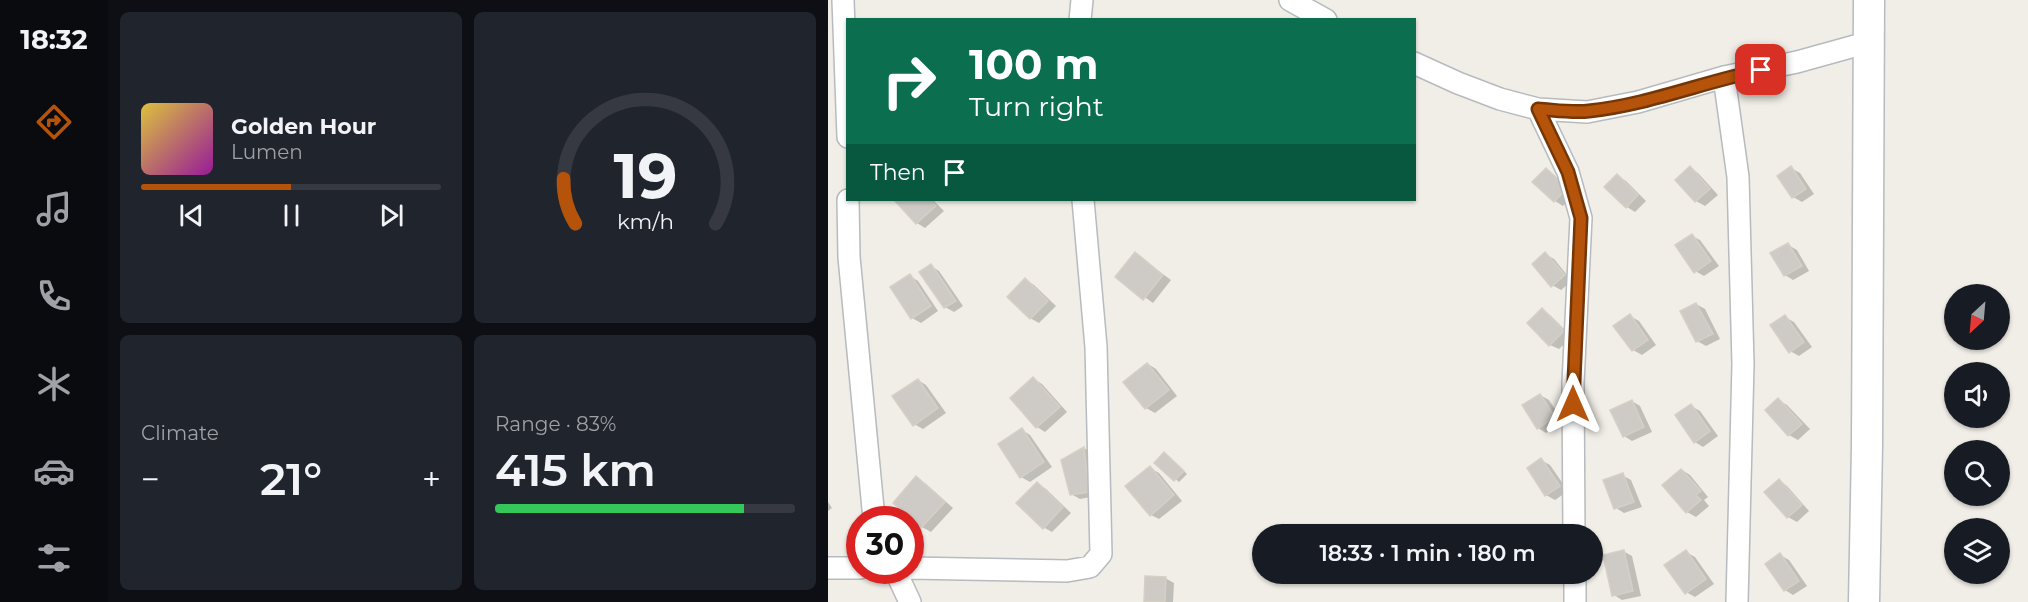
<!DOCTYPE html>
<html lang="en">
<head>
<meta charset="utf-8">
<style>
  :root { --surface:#171b24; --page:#20242c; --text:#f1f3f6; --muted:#9ea1a6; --line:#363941; --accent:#b45309 }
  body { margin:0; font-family:Montserrat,sans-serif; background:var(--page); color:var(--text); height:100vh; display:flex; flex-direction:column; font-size:22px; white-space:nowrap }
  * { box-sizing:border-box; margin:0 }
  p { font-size:20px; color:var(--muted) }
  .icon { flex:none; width:33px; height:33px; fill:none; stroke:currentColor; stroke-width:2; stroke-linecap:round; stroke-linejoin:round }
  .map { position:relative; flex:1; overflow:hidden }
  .side { display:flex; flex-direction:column; gap:12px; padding:12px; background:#0d0f14; width:720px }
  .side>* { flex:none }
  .top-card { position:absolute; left:18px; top:18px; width:570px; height:183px; border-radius:0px; box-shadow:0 2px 4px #0004; background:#0b6e4f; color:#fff; overflow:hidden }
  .needle { width:39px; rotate:206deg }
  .fabs { position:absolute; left:1116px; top:284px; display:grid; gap:12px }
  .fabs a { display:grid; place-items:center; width:66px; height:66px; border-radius:50%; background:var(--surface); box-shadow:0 2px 4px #0004; font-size:30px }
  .speed { position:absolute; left:18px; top:506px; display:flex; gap:12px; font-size:30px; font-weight:700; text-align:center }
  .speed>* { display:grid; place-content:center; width:78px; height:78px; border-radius:50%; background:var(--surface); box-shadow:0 2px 4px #0004; line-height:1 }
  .speed .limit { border:9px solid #d22; background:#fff; color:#111 }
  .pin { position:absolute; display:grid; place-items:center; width:51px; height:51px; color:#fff; margin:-26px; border-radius:12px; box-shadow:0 3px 9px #0006 }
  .me { position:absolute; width:66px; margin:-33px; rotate:0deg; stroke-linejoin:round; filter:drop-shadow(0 0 4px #0008) }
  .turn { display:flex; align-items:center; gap:21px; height:126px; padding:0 24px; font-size:27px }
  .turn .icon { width:78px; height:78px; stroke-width:2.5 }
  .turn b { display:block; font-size:42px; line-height:51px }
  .then { display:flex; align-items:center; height:57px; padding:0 24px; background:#0003; gap:12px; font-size:22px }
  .big { font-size:45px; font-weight:600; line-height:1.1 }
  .side .tile { flex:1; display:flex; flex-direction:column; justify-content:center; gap:9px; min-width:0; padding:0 21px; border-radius:9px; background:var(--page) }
  .side .dial { align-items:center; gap:0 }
  .dial svg { height:156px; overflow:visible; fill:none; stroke:var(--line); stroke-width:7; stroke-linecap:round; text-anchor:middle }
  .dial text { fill:var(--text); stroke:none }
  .song { display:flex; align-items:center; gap:18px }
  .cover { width:72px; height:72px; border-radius:9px; background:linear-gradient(135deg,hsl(50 70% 55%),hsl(300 70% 35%)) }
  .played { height:6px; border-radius:3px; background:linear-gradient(90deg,var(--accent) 50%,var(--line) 50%) }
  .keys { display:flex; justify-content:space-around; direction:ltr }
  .heat { display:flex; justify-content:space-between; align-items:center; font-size:33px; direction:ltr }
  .charge { height:9px; border-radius:4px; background:linear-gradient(90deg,#34c759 83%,var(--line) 0) }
  .side .tiles { flex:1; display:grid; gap:12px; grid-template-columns:repeat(2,1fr) }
  .trip { position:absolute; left:424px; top:524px; width:351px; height:60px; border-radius:30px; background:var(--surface); box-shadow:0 2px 4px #0004; font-weight:600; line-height:60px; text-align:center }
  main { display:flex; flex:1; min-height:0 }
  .dock { display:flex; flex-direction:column; width:108px; justify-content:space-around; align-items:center; background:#090b0e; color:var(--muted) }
  .dock .icon { width:42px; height:42px }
  .dock .current { color:var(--accent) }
  .dock b { font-size:27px; color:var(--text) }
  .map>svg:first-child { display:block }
  .shadow { fill:#0003 }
  .building { fill:#cecbc6; stroke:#d6cfc5; stroke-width:1.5 }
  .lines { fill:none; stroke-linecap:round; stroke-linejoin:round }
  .street-casing { stroke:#b7babe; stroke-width:24 }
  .secondary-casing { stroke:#b5bbbf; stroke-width:33 }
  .street { stroke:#fff; stroke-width:21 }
  .secondary { stroke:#fff; stroke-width:30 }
  .route-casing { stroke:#753606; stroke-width:15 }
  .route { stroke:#b45309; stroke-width:10 }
</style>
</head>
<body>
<main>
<nav class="dock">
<b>18:32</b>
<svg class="icon current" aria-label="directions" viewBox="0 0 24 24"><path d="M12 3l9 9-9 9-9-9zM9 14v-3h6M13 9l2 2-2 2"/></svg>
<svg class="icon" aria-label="music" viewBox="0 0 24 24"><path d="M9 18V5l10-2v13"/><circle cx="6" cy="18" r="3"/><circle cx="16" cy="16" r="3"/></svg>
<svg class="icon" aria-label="phone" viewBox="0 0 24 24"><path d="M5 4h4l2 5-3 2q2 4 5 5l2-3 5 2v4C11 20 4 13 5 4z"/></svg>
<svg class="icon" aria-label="climate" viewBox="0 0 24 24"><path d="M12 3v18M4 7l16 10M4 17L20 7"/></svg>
<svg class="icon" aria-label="car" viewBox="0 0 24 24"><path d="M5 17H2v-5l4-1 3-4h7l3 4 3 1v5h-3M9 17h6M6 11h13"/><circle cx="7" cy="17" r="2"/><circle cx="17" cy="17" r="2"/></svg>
<svg class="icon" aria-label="filters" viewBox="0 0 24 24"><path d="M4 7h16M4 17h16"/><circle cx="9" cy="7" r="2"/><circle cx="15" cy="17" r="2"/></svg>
</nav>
<section class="side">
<div class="tiles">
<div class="tile">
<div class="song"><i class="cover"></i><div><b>Golden Hour</b><p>Lumen</p></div></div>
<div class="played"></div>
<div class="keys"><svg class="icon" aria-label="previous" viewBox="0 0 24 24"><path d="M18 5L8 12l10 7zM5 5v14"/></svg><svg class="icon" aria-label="pause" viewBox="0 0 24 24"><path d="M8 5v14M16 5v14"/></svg><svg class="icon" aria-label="next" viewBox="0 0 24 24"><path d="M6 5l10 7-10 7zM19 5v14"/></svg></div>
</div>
<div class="tile dial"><svg viewBox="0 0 100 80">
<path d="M14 69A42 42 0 1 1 86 69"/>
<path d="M14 69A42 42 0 0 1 8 46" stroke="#b45309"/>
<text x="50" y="56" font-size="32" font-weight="700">19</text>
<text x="50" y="72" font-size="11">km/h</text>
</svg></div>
<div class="tile"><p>Climate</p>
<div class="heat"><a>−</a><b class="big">21°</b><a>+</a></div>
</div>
<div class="tile"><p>Range · 83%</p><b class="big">415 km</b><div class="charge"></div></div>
</div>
</section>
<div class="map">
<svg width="1200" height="602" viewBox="0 0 1200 602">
  <rect width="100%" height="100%" fill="#f1eee7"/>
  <!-- shadow -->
  <path class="shadow" d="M862,168L870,173L890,195L877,206L868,201L849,180Z
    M963,168L972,173L986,194L974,202L965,197Z
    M718,170L726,175L747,194L735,206L727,201Z
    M789,176L798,181L818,201L807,212L799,207Z
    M68,200H105L116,211L97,228L89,223Z
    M864,236L872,240L891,266L876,276L867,271Z
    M960,245L969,250L981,271L965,280L957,275Z
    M307,254L343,280L325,303L289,277Z
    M717,254L726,259L744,281L733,290L724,285Z
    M103,266L111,271L135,306L126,312L117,307Z
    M82,276L90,281L110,311L93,323L84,318Z
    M198,280L206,285L228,306L211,323L202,318Z
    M868,304L877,309L892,339L878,346L869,341Z
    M714,310L722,315L744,337L731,349L722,345Z
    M802,316L811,321L828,345L814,355L805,350Z
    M957,317L966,322L984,347L971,356L962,351Z
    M320,364L328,369L349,396L327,413L318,408L297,382Z
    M206,379L214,384L239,412L217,432L209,427Z
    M90,380L98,385L118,413L95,429L86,424Z
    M712,395L721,400L735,422L718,433L710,428Z
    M950,400L959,405L982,429L970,440L961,435L939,410Z
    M804,401L812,406L824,432L804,441L796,436Z
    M863,406L872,411L890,436L875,447L867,442Z
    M194,430L202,435L224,467L202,482L193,477L172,445Z
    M256,448L265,453L269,496L252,499L243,494L234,461Z
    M340,456L359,474L351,482L328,463Z
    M713,460L722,465L740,491L727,500L718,495Z
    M322,468L331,473L354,501L331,519L323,515Z
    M854,470L862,475L880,497L876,500L881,506L868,517L859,512Z
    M794,475L803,480L814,507L796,513L788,508Z
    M89,478L97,483L125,508L103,532L94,527L67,503Z
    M951,481L959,486L981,511L969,522L960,517Z
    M210,484L218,489L243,513L224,532L215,527Z
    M0,502L4,508L0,511Z
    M795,551L804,556L813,596L794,600L786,595Z
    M858,552L867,557L886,584L867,597L858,592Z
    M952,555L961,560L979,586L965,595L957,590Z
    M707,573H733L721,584Z
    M337,578L346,583L345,602H317Z"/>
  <!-- building -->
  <path class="building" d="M862,166L882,189L867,202L847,180Z
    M963,166L978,189L964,198L949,176Z
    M718,168L739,188L726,202L704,182Z
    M789,174L810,195L798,208L776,187Z
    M66,200H103L108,206L88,224Z
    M864,234L883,261L866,273L847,245Z
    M960,243L974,266L956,276L942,253Z
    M307,252L335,275L315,300L287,277Z
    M717,252L737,275L723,287L704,264Z
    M103,264L128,301L116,308L91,272Z
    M82,274L103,306L83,319L62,287Z
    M197,278L220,301L202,319L179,297Z
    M868,303L885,334L868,342L852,311Z
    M714,308L736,331L721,346L699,323Z
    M802,314L820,340L804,351L785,326Z
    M957,315L976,342L961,353L942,325Z
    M319,363L341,390L317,409L295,382Z
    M205,377L232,407L208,428L182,398Z
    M90,379L110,408L85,426L64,396Z
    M712,394L727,417L709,429L694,405Z
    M950,398L974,424L960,436L937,410Z
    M804,400L816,427L795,437L782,410Z
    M863,404L882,431L866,443L847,415Z
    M194,428L216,462L192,478L170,444Z
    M256,447L261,492L242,495L233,460Z
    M336,452L356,471L346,481L326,463Z
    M713,458L732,486L717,496L699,468Z
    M322,466L346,495L322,516L297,486Z
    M853,469L873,491L868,495L873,500L858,513L834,485Z
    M795,473L806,502L786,509L775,480Z
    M88,476L117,502L93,528L65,503Z
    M951,479L974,505L959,518L936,492Z
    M209,482L235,507L215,529L188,503Z
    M796,550L805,591L784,596L775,555Z
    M858,550L878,579L857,594L836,565Z
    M952,553L971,581L956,591L937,564Z
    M317,576L338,577L337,602H316Z"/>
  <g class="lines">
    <defs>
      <path id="street" d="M15,0L20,137
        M462,0L498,20
        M252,20L254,0
        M586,63L630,83L672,99L710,109L759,112L810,102L896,77L969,62L1041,42
        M896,77L910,177L915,364L909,602
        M710,109L740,172L753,218L745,383L746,534
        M20,200L21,257L46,519
        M0,568H32
        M82,568L239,571L262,567L273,554L268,347L255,200
        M67,570L82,602
        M747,573V602"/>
      <path id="secondary" d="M1036,602L1039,446L1041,0"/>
    </defs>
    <!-- street casing -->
    <use href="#street" class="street-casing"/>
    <!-- secondary casing -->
    <use href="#secondary" class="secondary-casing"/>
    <!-- street -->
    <use href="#street" class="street"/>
    <!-- secondary -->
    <use href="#secondary" class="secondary"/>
  </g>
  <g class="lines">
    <defs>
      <path id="route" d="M745,404L753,218L740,172L710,109C726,110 745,113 761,111C819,105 875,82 933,70"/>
    </defs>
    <!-- route casing -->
    <use href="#route" class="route-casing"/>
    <!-- route -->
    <use href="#route" class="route"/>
  </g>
</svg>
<div class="fabs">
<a><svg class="needle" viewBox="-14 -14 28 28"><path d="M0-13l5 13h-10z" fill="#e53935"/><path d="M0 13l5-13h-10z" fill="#9ea1a6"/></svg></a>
<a><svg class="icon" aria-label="sound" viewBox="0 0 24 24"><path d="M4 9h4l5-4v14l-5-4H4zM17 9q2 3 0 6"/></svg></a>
<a><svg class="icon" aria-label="search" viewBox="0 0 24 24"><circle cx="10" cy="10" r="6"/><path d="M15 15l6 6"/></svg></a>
<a><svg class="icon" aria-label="layers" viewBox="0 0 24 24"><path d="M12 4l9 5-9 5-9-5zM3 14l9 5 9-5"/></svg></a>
</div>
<div class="speed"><div class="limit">30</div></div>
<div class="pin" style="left:933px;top:70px;background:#d93025"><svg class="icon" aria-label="arrive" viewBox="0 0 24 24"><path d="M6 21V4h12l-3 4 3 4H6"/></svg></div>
<svg class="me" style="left:745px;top:404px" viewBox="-20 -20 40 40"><path d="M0-17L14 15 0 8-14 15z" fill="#b45309" stroke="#fff" stroke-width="4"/></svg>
<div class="trip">18:33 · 1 min · 180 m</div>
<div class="top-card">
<div class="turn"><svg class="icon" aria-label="right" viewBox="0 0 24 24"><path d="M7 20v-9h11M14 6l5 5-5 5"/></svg><div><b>100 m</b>Turn right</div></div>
<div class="then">Then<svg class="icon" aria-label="arrive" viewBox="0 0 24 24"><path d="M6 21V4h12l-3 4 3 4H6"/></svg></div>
</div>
</div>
</main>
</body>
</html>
